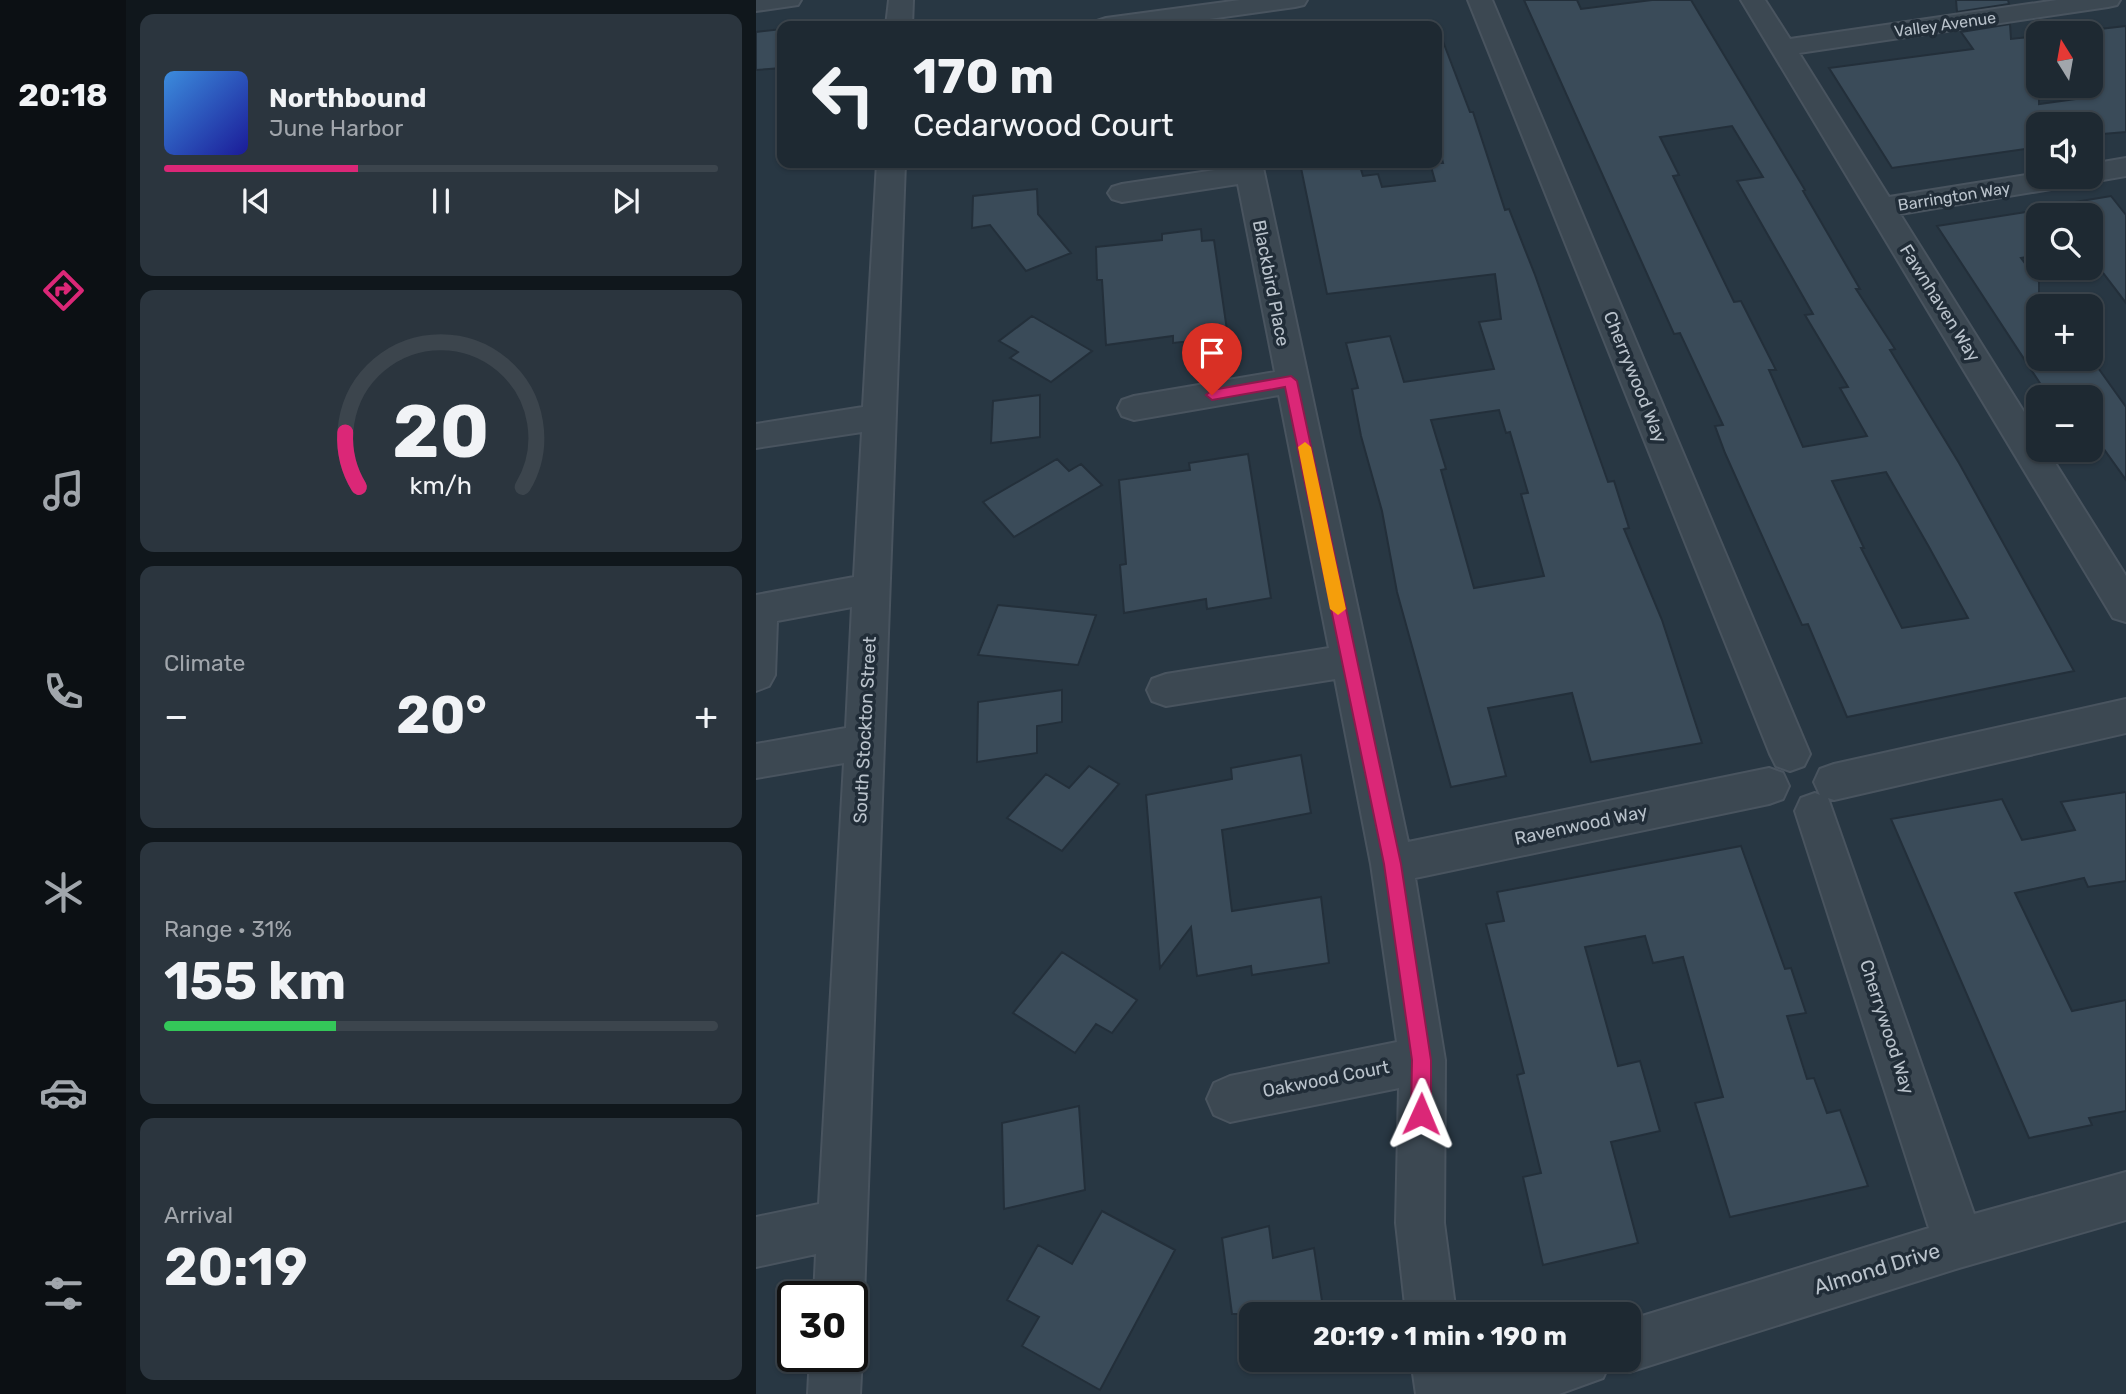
<!DOCTYPE html>
<html lang="en">
<head>
<meta charset="utf-8">
<style>
  :root { --surface:#1e2932; --page:#2b353e; --text:#f1f3f6; --muted:#a1a6ac; --line:#3c454d; --accent:#db2777 }
  body { margin:0; font-family:Rubik,sans-serif; background:var(--page); color:var(--text); height:100vh; display:flex; flex-direction:column; font-size:26px; white-space:nowrap }
  * { box-sizing:border-box; margin:0 }
  p { font-size:23px; color:var(--muted) }
  .icon { flex:none; width:38px; height:38px; fill:none; stroke:currentColor; stroke-width:2; stroke-linecap:round; stroke-linejoin:round }
  .map { position:relative; flex:1; overflow:hidden }
  .panel { display:flex; flex-direction:column; gap:14px; padding:14px; background:#10171c; width:630px }
  .panel>* { flex:none }
  .guide { position:absolute; left:21px; top:21px; width:665px; height:147px; border-radius:14px; box-shadow:0 2px 5px #0004,0 0 0 2px var(--line); background:#1e2932; color:var(--text); overflow:hidden }
  .needle { width:46px; rotate:349deg }
  .buttons { position:absolute; left:1270px; top:21px; display:grid; gap:14px }
  .buttons a { display:grid; place-items:center; width:77px; height:77px; border-radius:14px; background:var(--surface); box-shadow:0 2px 5px #0004,0 0 0 2px var(--line); font-size:35px }
  .speed { position:absolute; left:21px; top:1281px; display:flex; gap:14px; font-size:35px; font-weight:700; text-align:center }
  .speed>* { display:grid; place-content:center; width:91px; height:91px; border-radius:50%; background:var(--surface); box-shadow:0 2px 5px #0004,0 0 0 2px var(--line); line-height:1 }
  .speed .limit { border:4px solid #111; border-radius:10px; background:#fff; color:#111 }
  .pin { position:absolute; display:grid; place-items:center; width:60px; height:60px; color:#fff; margin:-72px -30px; border-radius:50% 50% 50% 0; rotate:-45deg; box-shadow:0 0 7px #0007 }
  .pin .icon { rotate:45deg }
  .me { position:absolute; width:77px; margin:-38px; rotate:1deg; stroke-linejoin:round; filter:drop-shadow(0 0 5px #0008) }
  .turn { display:flex; align-items:center; gap:24px; height:147px; padding:0 21px; font-size:32px }
  .turn .icon { width:91px; height:91px; stroke-width:2.5 }
  .turn b { display:block; font-size:49px; line-height:60px }
  .big { font-size:52px; font-weight:700; line-height:1.1 }
  .panel .card { flex:1; display:flex; flex-direction:column; justify-content:center; gap:10px; min-width:0; padding:0 24px; border-radius:14px; background:var(--page) }
  .panel .dial { align-items:center; gap:0 }
  .dial svg { height:182px; overflow:visible; fill:none; stroke:var(--line); stroke-width:7; stroke-linecap:round; text-anchor:middle }
  .dial text { fill:var(--text); stroke:none }
  .song { display:flex; align-items:center; gap:21px }
  .cover { width:84px; height:84px; border-radius:10px; background:linear-gradient(135deg,hsl(210 70% 55%),hsl(240 70% 35%)) }
  .played { height:7px; border-radius:4px; background:linear-gradient(90deg,var(--accent) 35%,var(--line) 35%) }
  .keys { display:flex; justify-content:space-around; direction:ltr }
  .heat { display:flex; justify-content:space-between; align-items:center; font-size:38px; direction:ltr }
  .charge { height:10px; border-radius:5px; background:linear-gradient(90deg,#34c759 31%,var(--line) 0) }
  .trip { position:absolute; left:483px; top:1302px; width:402px; height:70px; border-radius:14px; background:var(--surface); box-shadow:0 2px 5px #0004,0 0 0 2px var(--line); font-weight:700; line-height:70px; text-align:center }
  main { display:flex; flex:1; min-height:0 }
  .tabs { display:flex; flex-direction:column; width:126px; justify-content:space-around; align-items:center; background:#0c1014; color:var(--muted) }
  .tabs .icon { width:49px; height:49px }
  .tabs .selected { color:var(--accent) }
  .tabs b { font-size:32px; color:var(--text) }
  .map>svg:first-child { display:block }
  .building { fill:#3a4b59; stroke:#232f3a; stroke-width:2; fill-rule:evenodd }
  .lines { fill:none; stroke-linecap:round; stroke-linejoin:round }
  .minor-casing { stroke:#49545f; stroke-width:4 }
  .minor { fill:#3c4852; fill-rule:evenodd }
  .route { fill:#db2777; stroke:#8e194d; stroke-width:2 }
  .slow { fill:#f59e0b }
  .labels { text-anchor:middle; stroke-width:7; stroke-linejoin:round; paint-order:stroke }
  .far-street-label { font-size:16px; fill:#bac3cc; stroke:#212d38 }
  .street-label { font-size:18px; fill:#bac3cc; stroke:#212d38 }
  .near-street-label { font-size:21px; fill:#bac3cc; stroke:#212d38 }
</style>
</head>
<body>
<main>
<nav class="tabs">
<b>20:18</b>
<svg class="icon selected" aria-label="directions" viewBox="0 0 24 24"><path d="M12 3l9 9-9 9-9-9zM9 14v-3h6M13 9l2 2-2 2"/></svg>
<svg class="icon" aria-label="music" viewBox="0 0 24 24"><path d="M9 18V5l10-2v13"/><circle cx="6" cy="18" r="3"/><circle cx="16" cy="16" r="3"/></svg>
<svg class="icon" aria-label="phone" viewBox="0 0 24 24"><path d="M5 4h4l2 5-3 2q2 4 5 5l2-3 5 2v4C11 20 4 13 5 4z"/></svg>
<svg class="icon" aria-label="climate" viewBox="0 0 24 24"><path d="M12 3v18M4 7l16 10M4 17L20 7"/></svg>
<svg class="icon" aria-label="car" viewBox="0 0 24 24"><path d="M5 17H2v-5l4-1 3-4h7l3 4 3 1v5h-3M9 17h6M6 11h13"/><circle cx="7" cy="17" r="2"/><circle cx="17" cy="17" r="2"/></svg>
<svg class="icon" aria-label="filters" viewBox="0 0 24 24"><path d="M4 7h16M4 17h16"/><circle cx="9" cy="7" r="2"/><circle cx="15" cy="17" r="2"/></svg>
</nav>
<section class="panel">
<div class="card">
<div class="song"><i class="cover"></i><div><b>Northbound</b><p>June Harbor</p></div></div>
<div class="played"></div>
<div class="keys"><svg class="icon" aria-label="previous" viewBox="0 0 24 24"><path d="M18 5L8 12l10 7zM5 5v14"/></svg><svg class="icon" aria-label="pause" viewBox="0 0 24 24"><path d="M8 5v14M16 5v14"/></svg><svg class="icon" aria-label="next" viewBox="0 0 24 24"><path d="M6 5l10 7-10 7zM19 5v14"/></svg></div>
</div>
<div class="card dial"><svg viewBox="0 0 100 80">
<path d="M14 69A42 42 0 1 1 86 69"/>
<path d="M14 69A42 42 0 0 1 8 45" stroke="#db2777"/>
<text x="50" y="56" font-size="32" font-weight="700">20</text>
<text x="50" y="72" font-size="11">km/h</text>
</svg></div>
<div class="card"><p>Climate</p>
<div class="heat"><a>−</a><b class="big">20°</b><a>+</a></div>
</div>
<div class="card"><p>Range · 31%</p><b class="big">155 km</b><div class="charge"></div></div>
<div class="card"><p>Arrival</p><b class="big">20:19</b></div>
</section>
<div class="map">
<svg width="1370" height="1394" viewBox="0 0 1370 1394">
  <rect width="100%" height="100%" fill="#283743"/>
  <!-- building -->
  <path class="building" d="M768,0H821L825,9L896,0H935L1049,190L1047,191L1104,289H1100L1139,349L1134,350L1203,463L1318,671L1091,717L1052,624L1046,625L969,453L959,426L967,425L924,333L918,334ZM976,126L1007,177L981,181L1057,314L1049,315L1092,387L1084,388L1111,436L1047,447L1013,370H1020L985,301L978,302L917,176L923,175L904,137ZM1130,472L1173,547L1212,618L1146,628L1105,548H1108L1076,481Z
    M1200,0H1252L1253,4L1201,12Z
    M1254,24L1255,39L1283,36V104L1335,97V30L1370,26V132L1335,135V124H1283V147L1136,168L1073,68L1217,49L1205,32Z
    M26,29V68L0,70V32Z
    M683,31L714,112H717L749,210L753,209L779,275L852,482L858,481L873,528L868,529L906,620L946,743L835,762L816,693L732,708L750,776L695,787L641,592L626,511L605,436L596,389L602,388L590,343L634,336L648,382L738,369L723,322L745,319L739,274L571,294L544,163H603L607,176L622,174L626,187L679,181L674,163H687L681,138ZM743,410L750,433L754,432L772,493L765,494L788,576L718,588L685,470L690,469L675,420Z
    M281,189L282,214L315,253L270,271L234,225L216,228L217,196Z
    M1355,196L1370,215V303L1335,257V215H1316L1307,204Z
    M1283,210V255L1265,258L1283,282V359L1335,358L1370,407V480L1335,431V397H1293L1181,226Z
    M445,229L446,241L458,240L473,344L445,347L444,340L417,343V336L350,345L346,280H341L340,247L406,240V234Z
    M276,316L336,351L295,382L254,358L262,352L243,341Z
    M284,395V437L235,443L237,401Z
    M492,454L515,598L451,609L450,599L368,613L364,565L370,564L363,480L434,470L433,463Z
    M301,459L313,471L325,464L346,485L258,537L227,502Z
    M242,605L340,615L322,665L222,655Z
    M306,690V722L281,726V753L221,762L222,702Z
    M545,755L555,813L466,830L476,911L565,897L573,963L496,975L495,966L441,976L435,927L404,968L390,795L476,779L475,768Z
    M333,766L363,784L306,851L251,818L290,774L313,788Z
    M1370,792V881L1332,887L1328,878L1259,893L1316,1011L1370,1000V1111L1333,1118L1336,1125L1273,1138L1135,819L1246,799L1266,840L1319,830L1305,802Z
    M985,846L1029,969L1035,968L1050,1013L1031,1016L1051,1079L1058,1078L1071,1113L1084,1110L1112,1186L974,1217L939,1103L967,1097L927,957L897,963L889,936L829,947L862,1066L884,1061L904,1131L855,1142L882,1243L787,1265L767,1177L785,1173L761,1075L768,1073L730,924L748,921L741,892Z
    M306,952L381,1000L356,1033L340,1024L319,1053L257,1013Z
    M323,1106L329,1190L248,1209L246,1123Z
    M346,1211L419,1250L344,1390L266,1346L283,1317L251,1300L282,1245L316,1264Z
    M513,1226L517,1258L558,1248L568,1314H476L466,1238Z"/>
  <g class="lines">
    <defs>
      <path id="minor" d="M0,0H45L42,5L0,11Z
        M133,0H157L156,26H130Z
        M484,0H551L548,5L539,7L403,26H337L341,21L350,18Z
        M712,0H736L1054,754L1048,766L1034,771L1020,766L1014,754Z
        M985,0H1009L1034,39L1301,0H1364L1361,5L1352,7L1043,53L1133,197L1283,173V177H1335V164L1370,158V176L1335,182L1326,179L1313,186L1144,214L1283,436V450H1291L1370,576V622L1357,618Z
        M121,163H149L108,1297L101,1315L96,1317V1297H58L60,1254L0,1267V1217L63,1204L88,763L0,778V744L90,728L96,607L21,621L19,675L13,686L0,691V595L98,577L106,432L0,448V424L107,407Z
        M478,163H506L652,842L1013,768L1027,773L1033,786L1027,799L1013,804L659,878L689,1060L688,1223L700,1314H650L640,1223L643,1088L474,1122L458,1115L451,1099L458,1083L474,1076L641,1042L615,864L579,679L410,706L396,701L391,690L396,679L410,674L573,648L523,395L378,420L366,416L362,408L366,400L378,396L519,372L482,184L366,202L356,199L352,193L356,187L366,184L479,167Z
        M1370,699V733L1078,800L1072,798L1218,1214L1370,1172V1220L1203,1268L873,1372L854,1362L847,1378L803,1394H660L655,1360H707L709,1373L747,1360H873V1320L1173,1228L1039,811L1045,798L1059,793L1064,795L1058,782L1064,769L1078,764Z
        M96,1337L106,1356L104,1394H52L54,1356H96Z"/>
    </defs>
    <!-- minor casing -->
    <use href="#minor" class="minor-casing"/>
    <!-- minor -->
    <use href="#minor" class="minor"/>
  </g>
  <!-- route -->
  <path class="route" d="M535,376L541,381L645,864L675,1060V1114L672,1121L665,1124L658,1121L655,1114L656,1060L628,864L529,387L456,400L450,395L456,390Z"/>
  <!-- slow -->
  <path class="slow" d="M549,442L555,447L590,609L582,615L574,609L542,447Z"/>
  <g class="labels">
    <!-- far-street labels -->
    <g class="far-street-label">
      <text transform="translate(1189 24) rotate(-8)" y="6">Valley Avenue</text>
      <text transform="translate(1198 196) rotate(-9)" y="6">Barrington Way</text>
    </g>
    <!-- street labels -->
    <g class="street-label">
      <text transform="translate(515 283) rotate(79)" y="6">Blackbird Place</text>
      <text transform="translate(1184 303) rotate(58)" y="6">Fawnhaven Way</text>
      <text transform="translate(879 377) rotate(68)" y="6">Cherrywood Way</text>
      <text transform="translate(109 730) rotate(-87)" y="6">South Stockton Street</text>
      <text transform="translate(825 825) rotate(-12)" y="6">Ravenwood Way</text>
      <text transform="translate(1131 1027) rotate(72)" y="6">Cherrywood Way</text>
      <text transform="translate(570 1079) rotate(-11)" y="6">Oakwood Court</text>
    </g>
    <!-- near-street labels -->
    <g class="near-street-label">
      <text transform="translate(1121 1269) rotate(-17)" y="7">Almond Drive</text>
    </g>
  </g>
</svg>
<div class="buttons">
<a><svg class="needle" viewBox="-14 -14 28 28"><path d="M0-13l5 13h-10z" fill="#e53935"/><path d="M0 13l5-13h-10z" fill="#a1a6ac"/></svg></a>
<a><svg class="icon" aria-label="sound" viewBox="0 0 24 24"><path d="M4 9h4l5-4v14l-5-4H4zM17 9q2 3 0 6"/></svg></a>
<a><svg class="icon" aria-label="search" viewBox="0 0 24 24"><circle cx="10" cy="10" r="6"/><path d="M15 15l6 6"/></svg></a>
<a>+</a>
<a>−</a>
</div>
<div class="speed"><div class="limit">30</div></div>
<div class="pin" style="left:456px;top:395px;background:#d93025"><svg class="icon" aria-label="arrive" viewBox="0 0 24 24"><path d="M6 21V4h12l-3 4 3 4H6"/></svg></div>
<svg class="me" style="left:665px;top:1114px" viewBox="-20 -20 40 40"><path d="M0-17L14 15 0 8-14 15z" fill="#db2777" stroke="#fff" stroke-width="4"/></svg>
<div class="trip">20:19 · 1 min · 190 m</div>
<div class="guide">
<div class="turn"><svg class="icon" aria-label="left" viewBox="0 0 24 24"><path d="M17 20v-9H6M10 6l-5 5 5 5"/></svg><div><b>170 m</b>Cedarwood Court</div></div>
</div>
</div>
</main>
</body>
</html>
